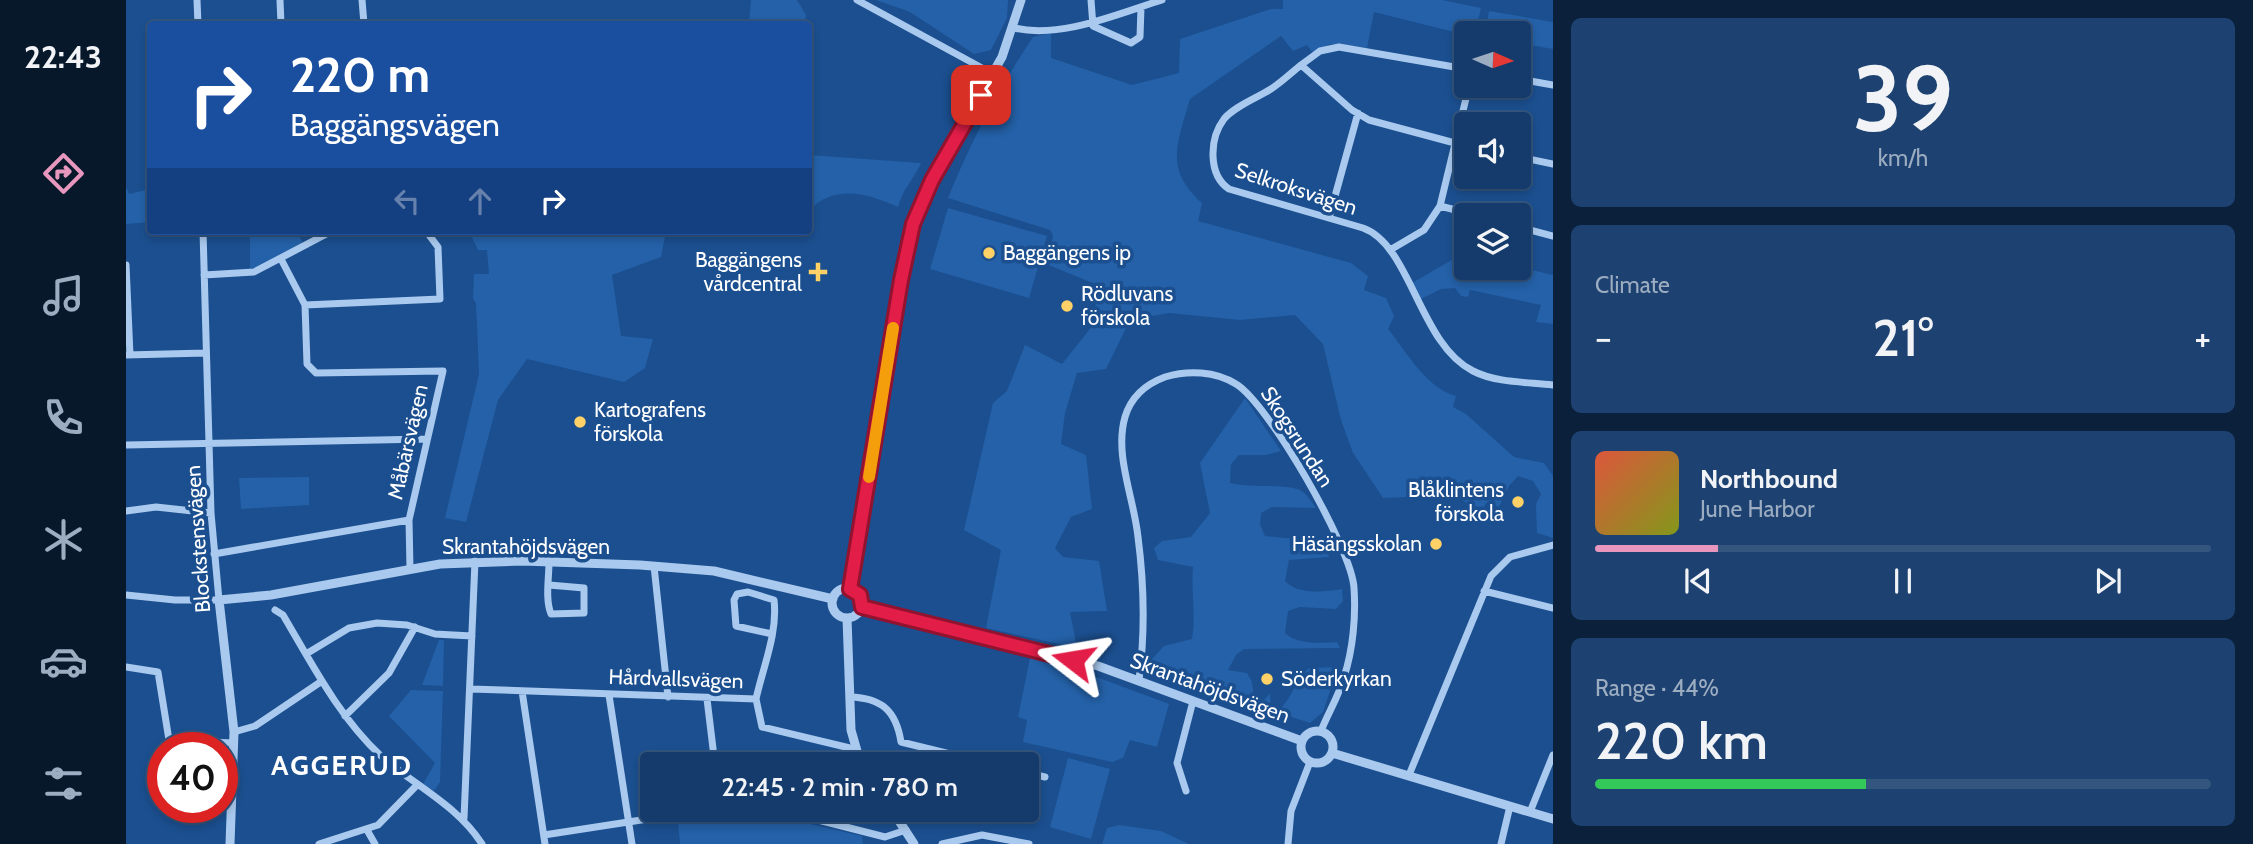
<!DOCTYPE html>
<html lang="en">
<head>
<meta charset="utf-8">
<style>
  :root { --surface:#143b6b; --page:#1d4271; --text:#f1f3f6; --muted:#9dadc1; --line:#33557e; --accent:#e797bd }
  body { margin:0; font-family:Cabin,sans-serif; background:var(--page); color:var(--text); height:100vh; display:flex; flex-direction:column; font-size:26px; white-space:nowrap }
  * { box-sizing:border-box; margin:0 }
  p { font-size:23px; color:var(--muted) }
  .icon { flex:none; width:38px; height:38px; fill:none; stroke:currentColor; stroke-width:2; stroke-linecap:round; stroke-linejoin:round }
  .map { position:relative; flex:1; overflow:hidden }
  .sheet { display:flex; flex-direction:column; gap:18px; padding:18px; background:#0b203b; width:700px }
  .sheet>* { flex:none }
  .guide { position:absolute; left:21px; top:21px; width:665px; height:214px; border-radius:7px; box-shadow:0 4px 10px #0003,0 0 0 2px var(--line); background:#1a4fa0; color:#fff; overflow:hidden }
  .needle { width:46px; rotate:93deg }
  .controls { position:absolute; left:1328px; top:21px; display:grid; gap:14px }
  .controls a { display:grid; place-items:center; width:77px; height:77px; border-radius:7px; background:var(--surface); box-shadow:0 4px 10px #0003,0 0 0 2px var(--line); font-size:35px }
  .speed { position:absolute; left:21px; top:732px; display:flex; gap:14px; font-size:35px; font-weight:700; text-align:center }
  .speed>* { display:grid; place-content:center; width:91px; height:91px; border-radius:50%; background:var(--surface); box-shadow:0 4px 10px #0003,0 0 0 2px var(--line); line-height:1 }
  .speed .limit { border:10px solid #d22; background:#fff; color:#111 }
  .pin { position:absolute; display:grid; place-items:center; width:60px; height:60px; color:#fff; margin:-30px; border-radius:14px; box-shadow:0 4px 10px #0006 }
  .me { position:absolute; width:77px; margin:-38px; rotate:284deg; stroke-linejoin:round; filter:drop-shadow(0 0 5px #0008) }
  .turn { display:flex; align-items:center; gap:24px; height:147px; padding:0 28px; font-size:32px }
  .turn .icon { width:91px; height:91px; stroke-width:2.5 }
  .turn b { display:block; font-size:49px; line-height:60px }
  .lanes { display:flex; align-items:center; height:66px; padding:0 28px; background:#0003; justify-content:center; gap:35px; direction:ltr }
  .lanes .off { opacity:.35 }
  .big { font-size:52px; font-weight:600; line-height:1.1 }
  .sheet .widget { flex:1; display:flex; flex-direction:column; justify-content:center; gap:10px; min-width:0; padding:0 24px; border-radius:10px; background:var(--page) }
  .sheet .dial { align-items:center; gap:0 }
  .dial b { font-size:91px; line-height:1 }
  .song { display:flex; align-items:center; gap:21px }
  .cover { width:84px; height:84px; border-radius:10px; background:linear-gradient(135deg,hsl(10 70% 55%),hsl(70 70% 35%)) }
  .played { height:7px; border-radius:4px; background:linear-gradient(90deg,var(--accent) 20%,var(--line) 20%) }
  .keys { display:flex; justify-content:space-around; direction:ltr }
  .heat { display:flex; justify-content:space-between; align-items:center; font-size:38px; direction:ltr }
  .charge { height:10px; border-radius:5px; background:linear-gradient(90deg,#34c759 44%,var(--line) 0) }
  .trip { position:absolute; left:514px; top:752px; width:399px; height:70px; border-radius:7px; background:var(--surface); box-shadow:0 4px 10px #0003,0 0 0 2px var(--line); font-weight:600; line-height:70px; text-align:center }
  main { display:flex; flex:1; min-height:0 }
  .tabs { display:flex; flex-direction:column; width:126px; justify-content:space-around; align-items:center; background:#08182b; color:var(--muted) }
  .tabs .icon { width:49px; height:49px }
  .tabs .on { color:var(--accent) }
  .tabs b { font-size:32px; color:var(--text) }
  .map>svg:first-child { display:block }
  .green { fill:#2461a8 }
  .lines { fill:none; stroke-linecap:round; stroke-linejoin:round }
  .minor { stroke:#a9c9ee; stroke-width:7 }
  .tertiary { stroke:#a9c9ee; stroke-width:9 }
  .route-casing { stroke:#92132f; stroke-width:18 }
  .route { stroke:#e11d48; stroke-width:12 }
  .slow { stroke:#f59e0b; stroke-width:12 }
  .poi-dot { fill:#ffd166; stroke:#1b4f8f; stroke-width:2.5 }
  .labels { text-anchor:middle; stroke-width:7; stroke-linejoin:round; paint-order:stroke }
  .street-label { font-size:21px; fill:#fff; stroke:#1b4f8f }
  .poi-label { font-size:21px; fill:#fff; stroke:#1b4f8f; text-anchor:start }
  .district-label { font-size:28px; font-weight:bold; letter-spacing:2px; fill:#fff; stroke:#1b4f8f }
</style>
</head>
<body>
<main>
<nav class="tabs">
<b>22:43</b>
<svg class="icon on" aria-label="directions" viewBox="0 0 24 24"><path d="M12 3l9 9-9 9-9-9zM9 14v-3h6M13 9l2 2-2 2"/></svg>
<svg class="icon" aria-label="music" viewBox="0 0 24 24"><path d="M9 18V5l10-2v13"/><circle cx="6" cy="18" r="3"/><circle cx="16" cy="16" r="3"/></svg>
<svg class="icon" aria-label="phone" viewBox="0 0 24 24"><path d="M5 4h4l2 5-3 2q2 4 5 5l2-3 5 2v4C11 20 4 13 5 4z"/></svg>
<svg class="icon" aria-label="climate" viewBox="0 0 24 24"><path d="M12 3v18M4 7l16 10M4 17L20 7"/></svg>
<svg class="icon" aria-label="car" viewBox="0 0 24 24"><path d="M5 17H2v-5l4-1 3-4h7l3 4 3 1v5h-3M9 17h6M6 11h13"/><circle cx="7" cy="17" r="2"/><circle cx="17" cy="17" r="2"/></svg>
<svg class="icon" aria-label="filters" viewBox="0 0 24 24"><path d="M4 7h16M4 17h16"/><circle cx="9" cy="7" r="2"/><circle cx="15" cy="17" r="2"/></svg>
</nav>
<div class="map">
<svg width="1427" height="844" viewBox="0 0 1427 844">
  <rect width="100%" height="100%" fill="#1b4f8f"/>
  <!-- green -->
  <path class="green" d="M625,0H671L680,15L679,24H623Z
    M750,0H882L881,18L865,50L848,54L784,12Z
    M1157,0H1316L1355,8L1349,33L1340,35L1248,12L1241,48L1205,44L1186,52L1181,45L1167,51L1155,36L1064,99C1052,142 1037,168 1076,203L1072,221L1225,263L1242,276L1238,290L1260,298L1268,316L1262,329C1280,351 1301,389 1330,396L1327,407L1340,414L1388,457L1418,463L1427,476V538L1411,533L1410,504L1415,494L1407,481L1392,476L1383,486L1373,507L1360,503L1355,513L1329,495L1257,498L1227,453L1215,420L1197,344L1169,315L1114,320L1043,313L1004,320L980,369L951,373L939,413L935,444L960,455L966,509L945,517L929,548L937,557L973,561L981,611L944,612L951,648L860,628L875,550L838,530L867,403L881,391L899,345L936,364L964,329L974,286L920,264L927,236L924,230L822,198C845,141 873,88 907,37L925,33V58L1006,85L1053,73L1054,39L1145,9H1157Z
    M1363,11L1427,22V49L1393,43V33H1359Z
    M683,155L795,163C788,179 776,190 772,207C741,193 709,184 683,210Z
    M0,187L3,194L24,189V222L0,224Z
    M822,208L921,236L903,298L804,269Z
    M124,231H170L177,243L124,270Z
    M343,231H540L535,257L486,275L495,336L527,339L519,368L498,382L401,359L372,400L340,522L319,518L353,374L350,303L347,299L348,274H363L361,250H352Z
    M1336,254L1340,255V268L1393,267L1427,275V324L1410,322L1415,305L1344,290L1342,297L1335,296L1329,288L1315,289L1295,299L1286,283Z
    M1119,398L1155,451L1140,455H1113L1105,464L1104,483C1126,488 1152,484 1171,489C1179,491 1185,501 1190,508L1146,507L1135,513L1134,524L1139,536L1194,541L1200,546L1203,557L1163,560L1159,581C1172,595 1198,592 1216,589L1217,601L1210,609L1174,607L1162,611L1159,633C1172,645 1194,643 1211,642L1214,648L1118,649L1110,655L1102,670L1121,673L1126,682L1128,698L1138,700L1144,693L1145,711L1153,722L1087,699L1089,693L1029,671L1026,659L1038,646L1066,639C1070,616 1065,591 1067,567L1032,560L1028,548L1036,541L1065,537L1084,513L1074,463Z
    M183,477V505L115,509L113,478Z
    M313,640H318L317,686L296,685Z
    M904,658L968,676L1043,704L1031,747L1004,740L997,758L986,762L897,742L901,720L892,717Z
    M1212,667L1197,712L1184,723L1151,712C1166,699 1169,680 1183,668Z
    M285,690L317,691L314,782L308,791L297,784L309,763L263,716Z
    M942,758L984,769L965,839L924,827Z
    M613,812L637,813L736,836L737,844H554L552,821Z
    M993,825L1035,831L1063,844H976L981,828Z"/>
  <g class="lines">
    <!-- minor -->
    <path class="minor" d="M71,0L72,24
      M154,0L155,24
      M236,0L238,24
      M731,0L867,74
      M965,0L967,26L1005,43L1014,37L1015,7
      M888,28C935,39 991,14 1036,0
      M1175,65L1194,51L1213,47L1340,69
      M1393,79L1427,85
      M1340,146L1243,120L1226,110L1175,65C1165,73 1156,82 1145,89C1131,98 1109,106 1098,119C1083,139 1082,175 1103,189L1237,228C1285,245 1293,344 1347,371C1370,383 1402,382 1427,385
      M1393,157L1427,164
      M1314,206L1349,215
      M1203,218L1232,113
      M1393,227L1427,236
      M1264,250L1298,230L1314,206L1343,86
      M155,259L179,305L181,364L190,373L317,371L283,520L284,569
      M0,265L4,355
      M78,275L128,272L206,231
      M179,305L314,299L312,247L300,231
      M0,355L80,353
      M0,445L301,439
      M0,511L30,507L85,513
      M88,554L283,520
      M423,562C423,578 419,599 425,614L458,613V588L423,585
      M528,566L542,697
      M1358,591L1427,608
      M0,595L49,600H93L85,513L77,231
      M149,610L157,615C186,664 213,717 255,756C289,786 331,805 356,844
      M180,654L223,628L251,623L281,625L309,634L346,636
      M0,667L32,672L43,740L107,743
      M1013,680C1019,634 1018,583 1012,537C1008,498 988,455 999,417C1005,397 1020,384 1039,377C1062,370 1089,371 1110,384C1143,404 1226,549 1228,588C1230,616 1227,650 1218,677C1213,696 1202,713 1195,731
      M345,689L630,699L636,727L728,749
      M396,691L419,844
      M483,695L506,844
      M724,697C755,698 770,710 775,742L869,765
      M581,699L589,765
      M630,699C637,667 652,633 648,600L622,592L611,594L608,600L610,626L646,634
      M219,716L263,673L289,627
      M108,732L129,726L196,681
      M901,773L919,777
      M1283,775L1365,576L1384,557L1427,545
      M1060,791L1051,763L1067,701
      M653,810L759,837L780,830
      M1404,812L1427,755
      M338,818L349,561
      M241,830L249,844
      M418,835L580,810
      M193,844L252,825L291,785
      M816,844L856,835L903,844
      M1162,844L1165,811L1184,762
      M1375,844L1384,806"/>
    <!-- tertiary -->
    <path class="tertiary" d="M706 603a15 15 0 1 1 30 0a15 15 0 1 1-30 0Z
      M724,589L774,280L787,224L806,180L876,57L895,0
      M736,607L972,666L1176,741
      M721,618L725,730L735,765
      M1175 747a16 16 0 1 1 32 0a16 16 0 1 1-32 0Z
      M1206,753L1427,819
      M766,810L788,844
      M104,844L108,732L93,600L145,595L314,564L396,561L514,565L588,571L707,599"/>
  </g>
  <g class="lines">
    <defs>
      <path id="route" d="M855,95L806,180L787,224L775,280L724,589L734,595L736,607L947,660"/>
    </defs>
    <!-- route casing -->
    <use href="#route" class="route-casing"/>
    <!-- route -->
    <use href="#route" class="route"/>
    <!-- slow -->
    <path class="slow" d="M743,477L767,328"/>
  </g>
  <!-- markers -->
  <g class="poi-dot">
    <circle cx="863" cy="253" r="7"/>
    <path d="M688.5 261.5h7v7h7v7h-7v7h-7v-7h-7v-7h7z"/>
    <circle cx="941" cy="306" r="7"/>
    <circle cx="454" cy="422" r="7"/>
    <circle cx="1392" cy="502" r="7"/>
    <circle cx="1310" cy="544" r="7"/>
    <circle cx="1141" cy="679" r="7"/>
  </g>
  <g class="labels">
    <!-- street labels -->
    <g class="street-label">
      <text transform="translate(1170 189) rotate(18)" y="7">Selkroksvägen</text>
      <text transform="translate(1171 437) rotate(57)" y="7">Skogsrundan</text>
      <text transform="translate(282 442) rotate(-77)" y="7">Måbärsvägen</text>
      <text transform="translate(72 539) rotate(-94)" y="7">Blockstensvägen</text>
      <text x="400" y="554">Skrantahöjdsvägen</text>
      <text transform="translate(550 679) rotate(2)" y="7">Hårdvallsvägen</text>
      <text transform="translate(1084 688) rotate(20)" y="7">Skrantahöjdsvägen</text>
    </g>
    <!-- poi labels -->
    <g class="poi-label">
      <text x="877" y="260">Baggängens ip</text>
      <text x="676" y="267" text-anchor="end">Baggängens<tspan x="676" dy="24">vårdcentral</tspan></text>
      <text x="955" y="301">Rödluvans<tspan x="955" dy="24">förskola</tspan></text>
      <text x="468" y="417">Kartografens<tspan x="468" dy="24">förskola</tspan></text>
      <text x="1378" y="497" text-anchor="end">Blåklintens<tspan x="1378" dy="24">förskola</tspan></text>
      <text x="1296" y="551" text-anchor="end">Häsängsskolan</text>
      <text x="1155" y="686">Söderkyrkan</text>
    </g>
    <!-- district labels -->
    <g class="district-label">
      <text x="216" y="775">AGGERUD</text>
    </g>
  </g>
</svg>
<div class="controls">
<a><svg class="needle" viewBox="-14 -14 28 28"><path d="M0-13l5 13h-10z" fill="#e53935"/><path d="M0 13l5-13h-10z" fill="#9dadc1"/></svg></a>
<a><svg class="icon" aria-label="sound" viewBox="0 0 24 24"><path d="M4 9h4l5-4v14l-5-4H4zM17 9q2 3 0 6"/></svg></a>
<a><svg class="icon" aria-label="layers" viewBox="0 0 24 24"><path d="M12 4l9 5-9 5-9-5zM3 14l9 5 9-5"/></svg></a>
</div>
<div class="speed"><div class="limit">40</div></div>
<div class="pin" style="left:855px;top:95px;background:#d93025"><svg class="icon" aria-label="arrive" viewBox="0 0 24 24"><path d="M6 21V4h12l-3 4 3 4H6"/></svg></div>
<svg class="me" style="left:947px;top:660px" viewBox="-20 -20 40 40"><path d="M0-17L14 15 0 8-14 15z" fill="#e11d48" stroke="#fff" stroke-width="4"/></svg>
<div class="trip">22:45 · 2 min · 780 m</div>
<div class="guide">
<div class="turn"><svg class="icon" aria-label="right" viewBox="0 0 24 24"><path d="M7 20v-9h11M14 6l5 5-5 5"/></svg><div><b>220 m</b>Baggängsvägen</div></div>
<div class="lanes"><svg class="icon off" aria-label="left" viewBox="0 0 24 24"><path d="M17 20v-9H6M10 6l-5 5 5 5"/></svg><svg class="icon off" aria-label="ahead" viewBox="0 0 24 24"><path d="M12 20V5M6 11l6-6 6 6"/></svg><svg class="icon" aria-label="right" viewBox="0 0 24 24"><path d="M7 20v-9h11M14 6l5 5-5 5"/></svg></div>
</div>
</div>
<section class="sheet">
<div class="widget dial"><b>39</b><p>km/h</p></div>
<div class="widget"><p>Climate</p>
<div class="heat"><a>−</a><b class="big">21°</b><a>+</a></div>
</div>
<div class="widget">
<div class="song"><i class="cover"></i><div><b>Northbound</b><p>June Harbor</p></div></div>
<div class="played"></div>
<div class="keys"><svg class="icon" aria-label="previous" viewBox="0 0 24 24"><path d="M18 5L8 12l10 7zM5 5v14"/></svg><svg class="icon" aria-label="pause" viewBox="0 0 24 24"><path d="M8 5v14M16 5v14"/></svg><svg class="icon" aria-label="next" viewBox="0 0 24 24"><path d="M6 5l10 7-10 7zM19 5v14"/></svg></div>
</div>
<div class="widget"><p>Range · 44%</p><b class="big">220 km</b><div class="charge"></div></div>
</section>
</main>
</body>
</html>
